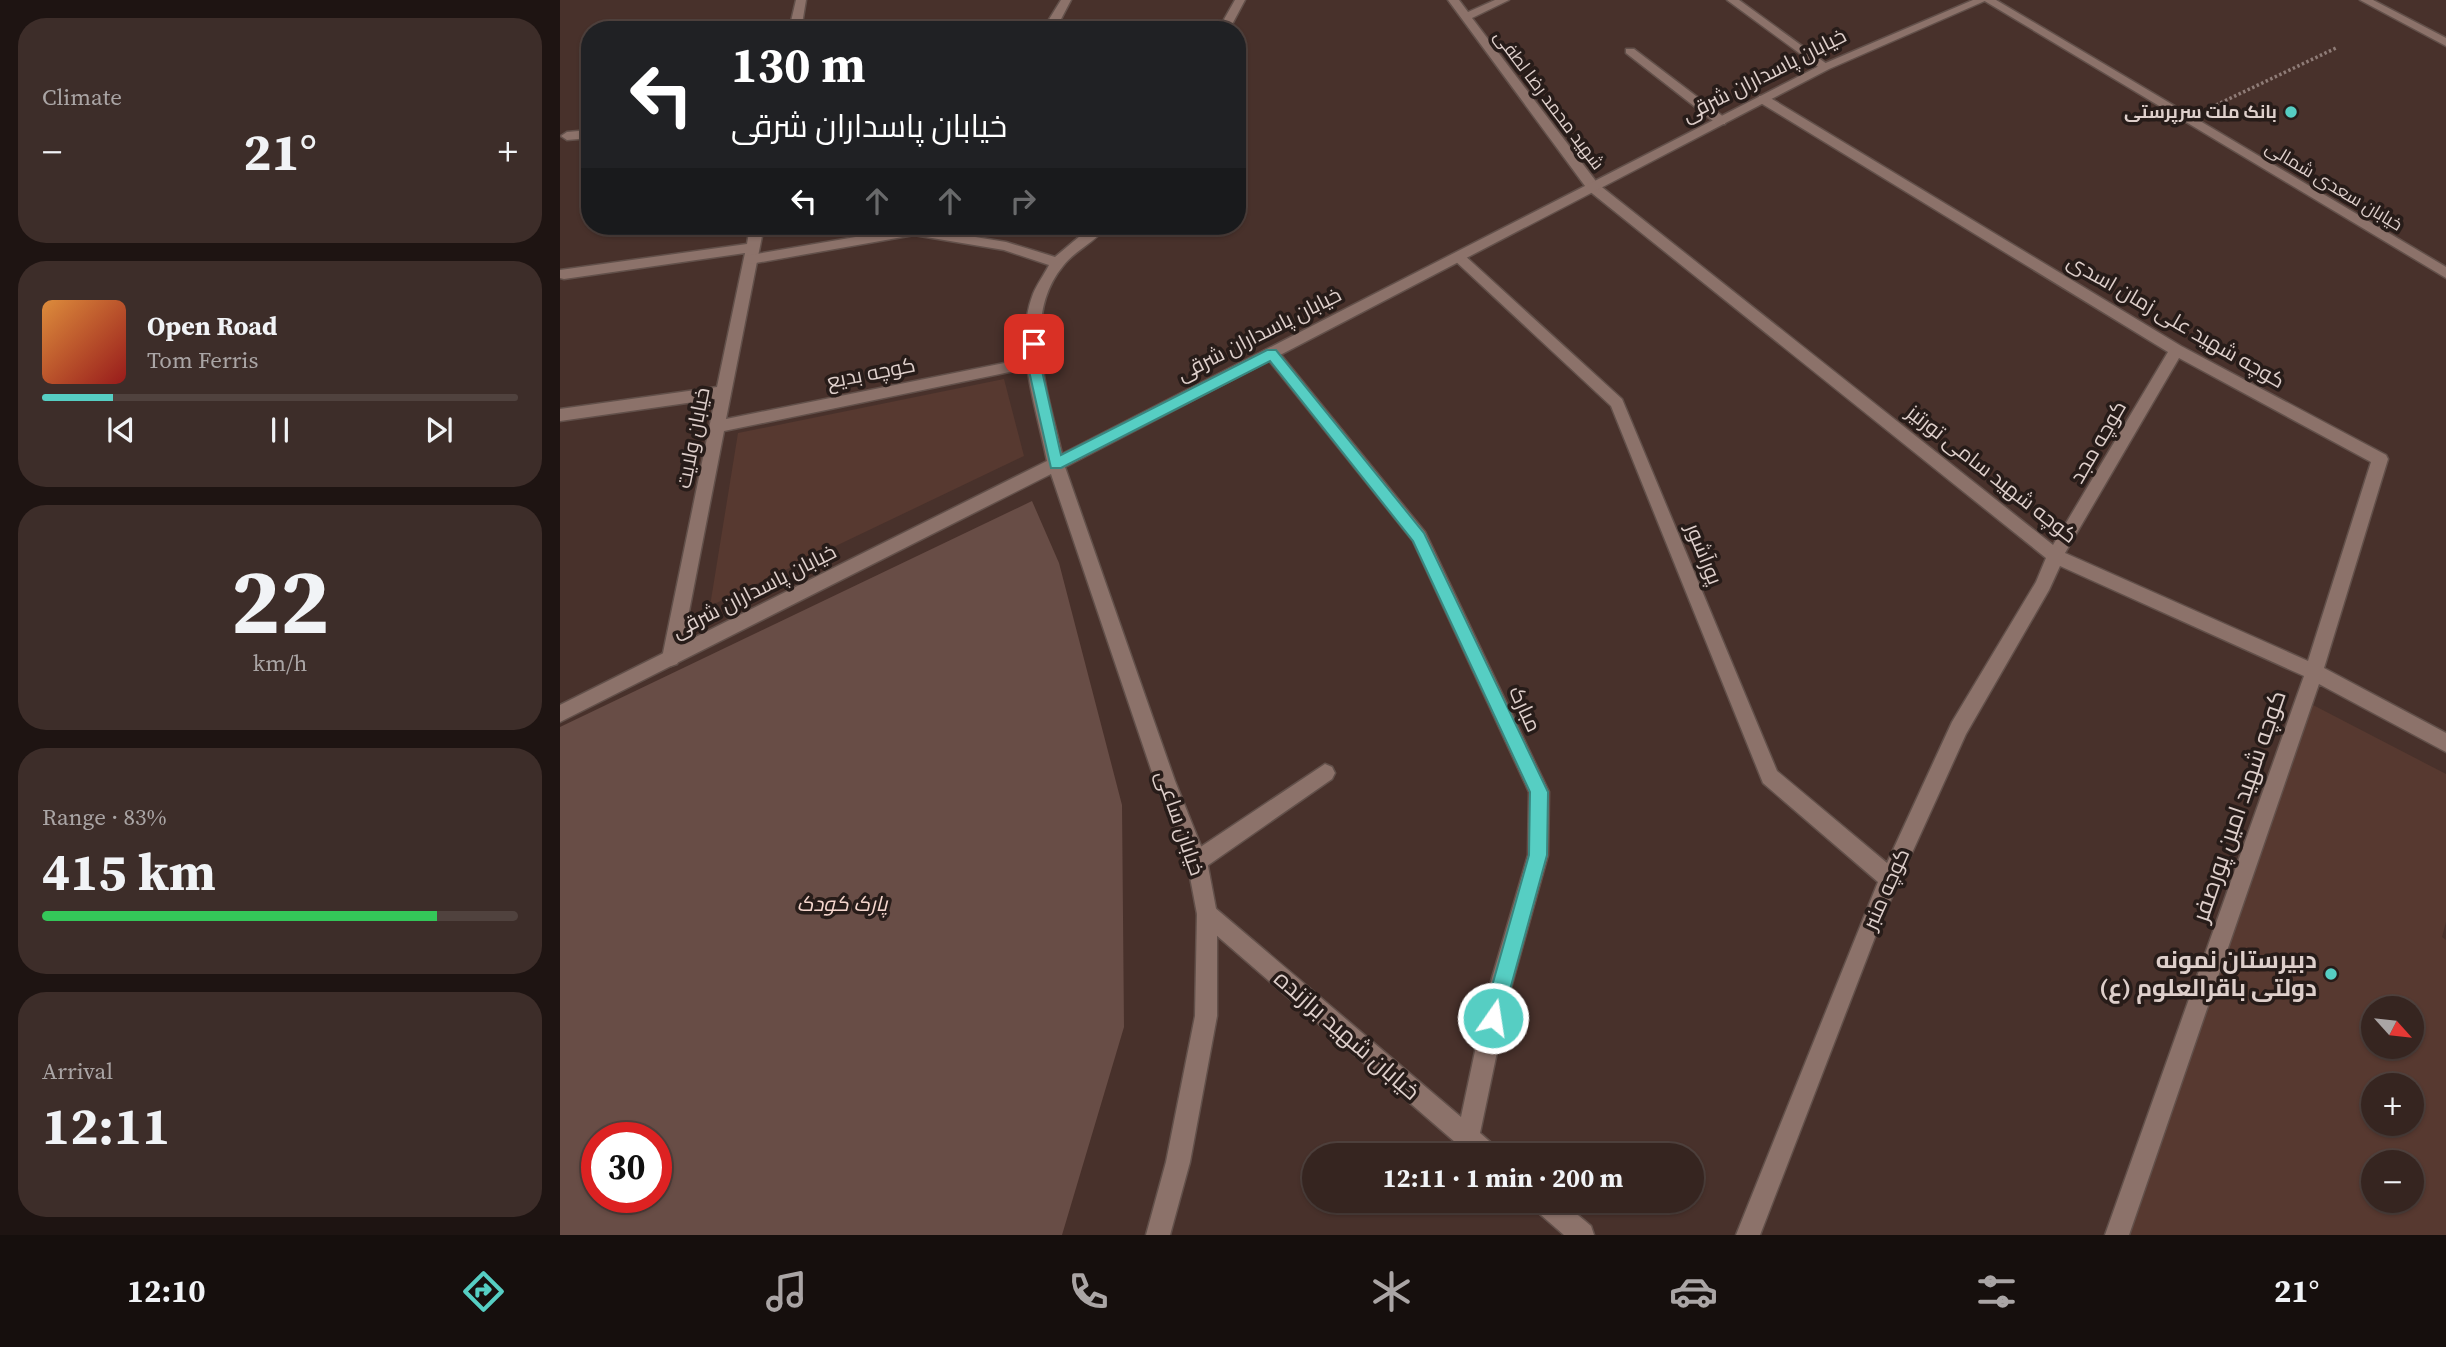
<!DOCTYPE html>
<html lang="en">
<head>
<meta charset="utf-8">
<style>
  :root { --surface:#362520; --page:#3d2d29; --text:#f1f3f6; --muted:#aaa5a5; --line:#50423e; --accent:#56cec3 }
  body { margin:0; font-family:"Source Serif 4",Cairo,serif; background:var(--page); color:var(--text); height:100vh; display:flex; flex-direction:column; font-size:26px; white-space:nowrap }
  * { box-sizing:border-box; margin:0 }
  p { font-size:23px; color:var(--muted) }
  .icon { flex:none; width:38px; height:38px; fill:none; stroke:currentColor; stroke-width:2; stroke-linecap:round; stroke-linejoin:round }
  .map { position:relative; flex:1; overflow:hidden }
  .sheet { display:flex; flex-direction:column; gap:18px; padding:18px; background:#1e1412; width:560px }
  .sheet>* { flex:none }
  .banner { position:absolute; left:21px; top:21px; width:665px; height:214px; border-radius:28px; box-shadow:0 2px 5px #0004,0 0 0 2px var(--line); background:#202124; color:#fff; overflow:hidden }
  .needle { width:46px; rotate:117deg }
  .buttons { position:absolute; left:1801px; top:996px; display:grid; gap:14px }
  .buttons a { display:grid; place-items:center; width:63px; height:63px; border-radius:50%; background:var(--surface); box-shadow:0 2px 5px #0004,0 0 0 2px var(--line); font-size:35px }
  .speed { position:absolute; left:21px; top:1122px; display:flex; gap:14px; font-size:35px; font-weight:700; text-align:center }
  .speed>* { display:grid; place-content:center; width:91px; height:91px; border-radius:50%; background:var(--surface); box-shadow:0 2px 5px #0004,0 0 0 2px var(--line); line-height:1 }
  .speed .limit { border:10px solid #d22; background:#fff; color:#111 }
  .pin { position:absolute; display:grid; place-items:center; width:60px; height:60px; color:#fff; margin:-30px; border-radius:14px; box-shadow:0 4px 10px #0006 }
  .me { position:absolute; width:77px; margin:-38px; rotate:13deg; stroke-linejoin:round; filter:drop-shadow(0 0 5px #0008) }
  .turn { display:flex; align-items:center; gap:24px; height:147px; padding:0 35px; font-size:32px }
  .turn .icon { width:91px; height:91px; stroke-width:2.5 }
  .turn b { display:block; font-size:49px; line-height:60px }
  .lanes { display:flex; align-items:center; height:66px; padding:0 35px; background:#0003; justify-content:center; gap:35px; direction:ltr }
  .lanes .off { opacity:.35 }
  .big { font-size:52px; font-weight:700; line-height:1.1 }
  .sheet .widget { flex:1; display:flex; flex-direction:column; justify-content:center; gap:10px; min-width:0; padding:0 24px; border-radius:28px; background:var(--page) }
  .sheet .dial { align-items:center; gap:0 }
  .dial b { font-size:91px; line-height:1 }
  .song { display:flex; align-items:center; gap:21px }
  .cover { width:84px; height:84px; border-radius:10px; background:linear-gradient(135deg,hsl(30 70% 55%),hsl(0 70% 35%)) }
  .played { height:7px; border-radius:4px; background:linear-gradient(90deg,var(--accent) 15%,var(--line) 15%) }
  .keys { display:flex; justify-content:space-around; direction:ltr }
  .heat { display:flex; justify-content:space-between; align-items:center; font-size:38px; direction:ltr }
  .charge { height:10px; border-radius:5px; background:linear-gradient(90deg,#34c759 83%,var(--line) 0) }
  .trip { position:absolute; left:742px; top:1143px; width:402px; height:70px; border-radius:35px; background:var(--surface); box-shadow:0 2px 5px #0004,0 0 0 2px var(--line); font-weight:700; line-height:70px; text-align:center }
  .tab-bar { display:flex; height:112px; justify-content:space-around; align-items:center; background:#160f0d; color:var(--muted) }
  .tab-bar .icon { width:49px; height:49px }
  .tab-bar .active { color:var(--accent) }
  .tab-bar b { font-size:32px; color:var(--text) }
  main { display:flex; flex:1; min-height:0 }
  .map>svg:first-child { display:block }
  .built { fill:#573930; fill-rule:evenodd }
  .green { fill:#684d46; fill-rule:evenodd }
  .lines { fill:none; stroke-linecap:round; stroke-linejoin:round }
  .minor-casing { stroke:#62504a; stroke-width:3 }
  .tertiary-casing { stroke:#62504a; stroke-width:3 }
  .path { stroke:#8f7c77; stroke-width:3.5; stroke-dasharray:2.5 2.5; stroke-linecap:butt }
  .minor { fill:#8c726a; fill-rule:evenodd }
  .tertiary { fill:#8c726a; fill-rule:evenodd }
  .route { fill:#56cec3; stroke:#38867f; stroke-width:2 }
  .poi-dot { fill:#56cec3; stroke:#271c19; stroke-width:2.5 }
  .labels { text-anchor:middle; stroke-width:7; stroke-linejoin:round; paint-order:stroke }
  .far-street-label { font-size:18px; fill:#decfcb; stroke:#271c19 }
  .far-poi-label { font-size:18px; font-weight:bold; fill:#decfcb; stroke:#271c19; text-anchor:end }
  .street-label { font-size:21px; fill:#decfcb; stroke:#271c19 }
  .park-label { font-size:21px; font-style:italic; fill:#f6d7ce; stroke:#271c19 }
  .near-street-label { font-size:24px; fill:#decfcb; stroke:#271c19 }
  .near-poi-label { font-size:24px; font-weight:bold; fill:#decfcb; stroke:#271c19; text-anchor:end }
</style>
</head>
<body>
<main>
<section class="sheet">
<div class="widget"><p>Climate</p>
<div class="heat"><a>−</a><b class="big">21°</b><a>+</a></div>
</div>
<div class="widget">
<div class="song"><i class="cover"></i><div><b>Open Road</b><p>Tom Ferris</p></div></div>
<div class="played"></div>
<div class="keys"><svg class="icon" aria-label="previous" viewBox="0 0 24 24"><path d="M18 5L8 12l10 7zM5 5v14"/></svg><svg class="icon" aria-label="pause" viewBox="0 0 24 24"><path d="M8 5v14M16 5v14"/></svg><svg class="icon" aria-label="next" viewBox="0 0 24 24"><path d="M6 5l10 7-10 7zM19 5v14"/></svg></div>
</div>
<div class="widget dial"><b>22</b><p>km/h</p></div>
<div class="widget"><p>Range · 83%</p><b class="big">415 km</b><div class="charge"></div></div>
<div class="widget"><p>Arrival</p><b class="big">12:11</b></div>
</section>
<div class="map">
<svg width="1886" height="1235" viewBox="0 0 1886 1235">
  <rect width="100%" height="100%" fill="#48312b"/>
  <!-- built -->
  <path class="built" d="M444,379L464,456L150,606L178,433Z
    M1753,705L1886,774V922L1882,937L1886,940V1235H1561ZM1813,1008H1852V1046H1813ZM1813,1085H1852V1124H1813ZM1813,1162H1852V1200H1813Z"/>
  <!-- green -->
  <path class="green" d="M472,501L499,563L562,805L564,1027L502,1235H0V727ZM37,1138H96V1197H37Z"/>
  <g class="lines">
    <defs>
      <path id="minor" d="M236,0H246L241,30H229Z
        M675,0H685L669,30H658Z
        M888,0H899L908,12L935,0H949L912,18L1038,184L1493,545L1608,352L1199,102V96H1207L1621,346L1826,455L1828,459L1764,668L1886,733V752L1759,684L1569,1235H1545L1744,676L1500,566L1489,590L1406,734L1322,919L1200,1235H1176L1318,882L1203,783L1051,406L891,257L898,252L903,254L1062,399L1217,771L1327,863L1392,722L1476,582L1486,558L1028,190ZM1619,358L1811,462L1748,661L1505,553Z
        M1167,0H1179L1271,67L1261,69Z
        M1423,0H1436L1886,267V278Z
        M1800,0H1813L1886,38V46Z
        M1066,49H1074L1165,118V124H1157L1066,53Z
        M30,130V138L7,140L1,136L7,132Z
        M190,226H204L166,419L474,357L481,362L474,367L164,431L120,658L117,664L111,666L105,664L102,658L155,399L0,421V409L157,387L185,253L4,279L0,278V270L187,244Z
        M712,349L717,350L865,532L989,792L988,855L949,995L920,1133L936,1147L940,1155H910L640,921L637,914L640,907L647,904L654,907L901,1117L927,995L968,855L969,792L853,541L707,358L705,354Z
        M765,764L772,767L775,773L772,779L644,868L637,871L630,868L627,861L630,854Z
        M969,1200H1000L1031,1226L1034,1235H1004L973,1208Z"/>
      <path id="tertiary" d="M501,0H511L500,21L504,30H492L488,21Z
        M1413,0H1427L1269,69L505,467L615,781L647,861L657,914V1016L630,1162L610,1235H586L606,1162L635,1016L637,914L627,861L595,781L491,474L0,722V705L487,461C477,409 453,346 473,294C477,284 484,275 489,265L444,250L354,235L190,264L185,262V256L354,227L446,242L495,257L532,226H547C536,242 515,250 503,266C460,318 489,396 502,454L1261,65Z"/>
    </defs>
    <!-- minor casing -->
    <use href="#minor" class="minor-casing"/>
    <!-- tertiary casing -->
    <use href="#tertiary" class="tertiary-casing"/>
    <!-- path -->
    <path class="path" d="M1656,105L1776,48"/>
    <!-- minor -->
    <use href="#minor" class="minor"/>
    <!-- tertiary -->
    <use href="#tertiary" class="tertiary"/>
  </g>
  <!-- route -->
  <path class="route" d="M474,339L480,344V362L501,455L707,350H716L864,533L988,792L987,855L940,1026L933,1028L926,1026L923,1018L969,855L970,792L853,541L710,361L501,468H491L467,362V344Z"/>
  <!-- markers -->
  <g class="poi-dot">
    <circle cx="1731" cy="112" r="7"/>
    <circle cx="1771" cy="974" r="7"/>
  </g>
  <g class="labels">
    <!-- far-street labels -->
    <g class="far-street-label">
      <text transform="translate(989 100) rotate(53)" y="6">شهید محمد رضا لطفی</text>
      <text transform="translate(1774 186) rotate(31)" y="6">خیابان سعدی شمالی</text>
    </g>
    <!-- far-poi labels -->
    <g class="far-poi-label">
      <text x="1717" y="118">بانک ملت سرپرستی</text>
    </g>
    <!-- street labels -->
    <g class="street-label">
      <text transform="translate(1204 75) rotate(-27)" y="7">خیابان پاسداران شرقی</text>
      <text transform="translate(1616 321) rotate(30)" y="7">کوچه شهید علی زمان اسدی</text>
      <text transform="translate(699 334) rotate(-27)" y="7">خیابان پاسداران شرقی</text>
      <text transform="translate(311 373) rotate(-11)" y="7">کوچه بدیع</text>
      <text transform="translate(133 438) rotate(-79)" y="7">خیابان ولایت</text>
      <text transform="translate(1538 442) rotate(-60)" y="7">کوچه مجد</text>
      <text transform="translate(1432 474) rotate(38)" y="7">کوچه شهید سامی تورتیز</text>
      <text transform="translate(1144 554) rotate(68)" y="7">پورآشور</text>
      <text transform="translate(194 591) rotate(-27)" y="7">خیابان پاسداران شرقی</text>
      <text transform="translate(965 709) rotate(65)" y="7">مبارک</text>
      <text transform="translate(620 823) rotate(71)" y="7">خیابان ساعی</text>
      <text transform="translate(1326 889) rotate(-66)" y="7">کوچه منبر</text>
    </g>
    <!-- park labels -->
    <g class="park-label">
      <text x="282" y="911">پارک کودک</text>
    </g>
    <!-- near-street labels -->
    <g class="near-street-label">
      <text transform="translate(1679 806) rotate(-71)" y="8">کوچه شهید امین پورصفر</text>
      <text transform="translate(787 1035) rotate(41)" y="8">خیابان شهید برازنده</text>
    </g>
    <!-- near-poi labels -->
    <g class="near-poi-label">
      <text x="1757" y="968">دبیرستان نمونه<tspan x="1757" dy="28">دولتی باقرالعلوم (ع)</tspan></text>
    </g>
  </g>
</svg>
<div class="buttons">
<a><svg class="needle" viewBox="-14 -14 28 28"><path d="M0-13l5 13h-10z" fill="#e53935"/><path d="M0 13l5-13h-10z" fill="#aaa5a5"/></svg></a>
<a>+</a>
<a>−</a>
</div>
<div class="speed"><div class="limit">30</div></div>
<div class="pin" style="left:474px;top:344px;background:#d93025"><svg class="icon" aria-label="arrive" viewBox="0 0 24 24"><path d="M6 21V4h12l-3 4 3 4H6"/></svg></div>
<svg class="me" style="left:933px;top:1018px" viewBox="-20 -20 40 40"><circle r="17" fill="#56cec3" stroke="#fff" stroke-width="3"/><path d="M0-11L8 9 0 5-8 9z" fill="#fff"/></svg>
<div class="trip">12:11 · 1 min · 200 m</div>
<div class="banner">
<div class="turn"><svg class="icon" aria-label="left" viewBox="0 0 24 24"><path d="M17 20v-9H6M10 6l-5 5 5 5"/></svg><div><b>130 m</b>خیابان پاسداران شرقی</div></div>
<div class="lanes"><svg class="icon" aria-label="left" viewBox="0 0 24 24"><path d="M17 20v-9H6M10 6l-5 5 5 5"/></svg><svg class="icon off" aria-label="ahead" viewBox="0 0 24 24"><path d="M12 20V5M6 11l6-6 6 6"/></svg><svg class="icon off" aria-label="ahead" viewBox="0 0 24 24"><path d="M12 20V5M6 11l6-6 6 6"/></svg><svg class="icon off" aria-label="right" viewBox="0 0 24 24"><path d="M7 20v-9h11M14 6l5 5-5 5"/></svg></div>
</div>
</div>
</main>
<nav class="tab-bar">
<b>12:10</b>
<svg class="icon active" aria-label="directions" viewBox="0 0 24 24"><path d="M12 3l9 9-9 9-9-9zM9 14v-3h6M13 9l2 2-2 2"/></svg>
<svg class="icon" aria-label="music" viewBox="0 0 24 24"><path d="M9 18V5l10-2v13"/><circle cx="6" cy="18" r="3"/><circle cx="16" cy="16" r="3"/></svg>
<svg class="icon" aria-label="phone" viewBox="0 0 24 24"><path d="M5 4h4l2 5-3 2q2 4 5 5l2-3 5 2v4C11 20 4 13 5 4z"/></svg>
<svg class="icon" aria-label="climate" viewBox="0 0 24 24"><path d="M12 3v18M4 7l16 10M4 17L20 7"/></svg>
<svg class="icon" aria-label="car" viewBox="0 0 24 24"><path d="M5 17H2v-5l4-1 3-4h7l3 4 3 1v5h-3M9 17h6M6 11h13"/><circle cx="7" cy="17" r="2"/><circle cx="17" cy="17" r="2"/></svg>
<svg class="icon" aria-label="filters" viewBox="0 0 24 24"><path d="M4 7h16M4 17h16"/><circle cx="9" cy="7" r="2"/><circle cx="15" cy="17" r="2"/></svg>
<b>21°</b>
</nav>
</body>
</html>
